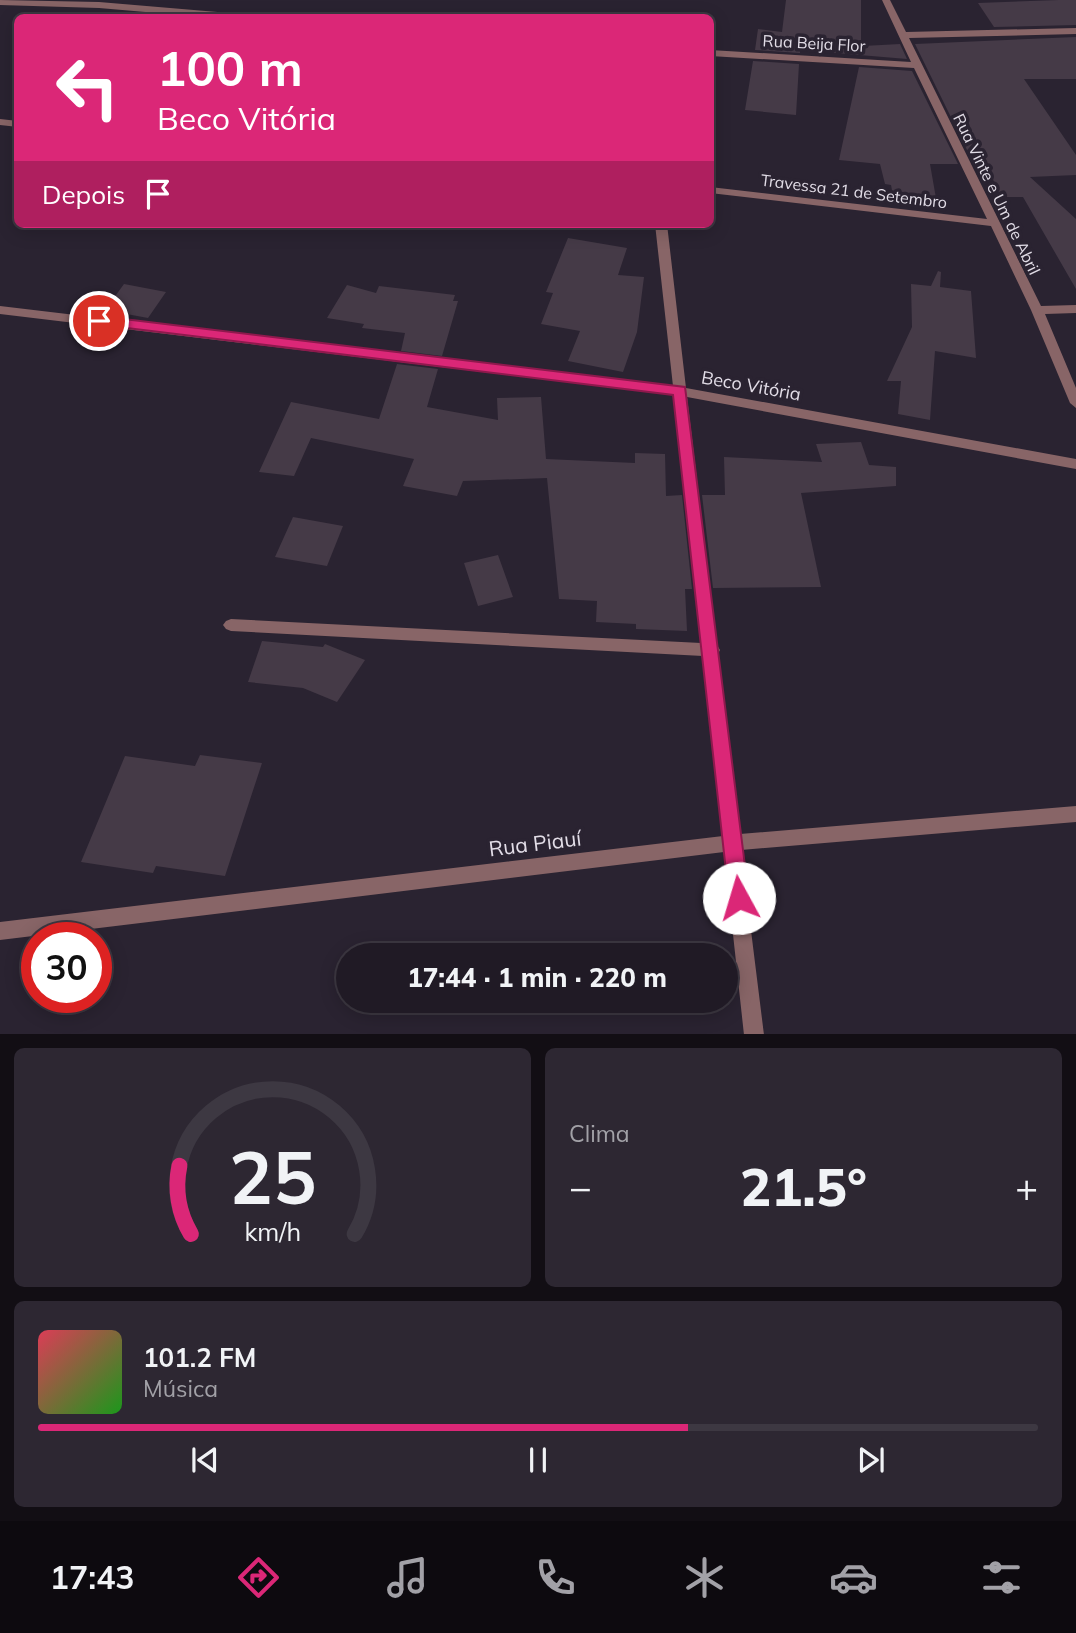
<!DOCTYPE html>
<html lang="pt">
<head>
<meta charset="utf-8">
<style>
  :root { --surface:#201a25; --page:#2d2732; --text:#f1f3f6; --muted:#a2a1a7; --line:#3d3842; --accent:#db2777 }
  body { margin:0; font-family:Mulish,sans-serif; background:var(--page); color:var(--text); height:100vh; display:flex; flex-direction:column; font-size:26px; white-space:nowrap }
  * { box-sizing:border-box; margin:0 }
  p { font-size:23px; color:var(--muted) }
  .icon { flex:none; width:38px; height:38px; fill:none; stroke:currentColor; stroke-width:2; stroke-linecap:round; stroke-linejoin:round }
  .map { position:relative; height:1034px; overflow:hidden }
  .drawer { display:flex; flex-direction:column; gap:14px; padding:14px; background:#120e14; flex:1 }
  .drawer>* { flex:none }
  .hud { position:absolute; left:14px; top:14px; width:700px; height:214px; border-radius:10px; box-shadow:0 4px 18px #0003,0 0 0 2px var(--line); background:#db2777; color:#fff; overflow:hidden }
  .speed { position:absolute; left:21px; top:922px; display:flex; gap:14px; font-size:35px; font-weight:700; text-align:center }
  .speed>* { display:grid; place-content:center; width:91px; height:91px; border-radius:50%; background:var(--surface); box-shadow:0 4px 18px #0003,0 0 0 2px var(--line); line-height:1 }
  .speed .limit { border:10px solid #d22; background:#fff; color:#111 }
  .pin { position:absolute; display:grid; place-items:center; width:60px; height:60px; color:#fff; margin:-30px; border:4px solid #fff; border-radius:50%; box-shadow:0 2px 7px #0007 }
  .me { position:absolute; width:77px; margin:-38px; rotate:354deg; stroke-linejoin:round; filter:drop-shadow(0 0 5px #0008) }
  .turn { display:flex; align-items:center; gap:24px; height:147px; padding:0 28px; font-size:32px }
  .turn .icon { width:91px; height:91px; stroke-width:2.5 }
  .turn b { display:block; font-size:49px; line-height:60px }
  .then { display:flex; align-items:center; height:66px; padding:0 28px; background:#0003; gap:14px; font-size:26px }
  .big { font-size:52px; font-weight:800; line-height:1.1 }
  .drawer .tile { flex:1; display:flex; flex-direction:column; justify-content:center; gap:10px; min-width:0; padding:0 24px; border-radius:10px; background:var(--page) }
  .drawer .dial { align-items:center; gap:0 }
  .dial svg { height:182px; overflow:visible; fill:none; stroke:var(--line); stroke-width:7; stroke-linecap:round; text-anchor:middle }
  .dial text { fill:var(--text); stroke:none }
  .song { display:flex; align-items:center; gap:21px }
  .cover { width:84px; height:84px; border-radius:10px; background:linear-gradient(135deg,hsl(350 70% 55%),hsl(120 70% 35%)) }
  .played { height:7px; border-radius:4px; background:linear-gradient(90deg,var(--accent) 65%,var(--line) 65%) }
  .keys { display:flex; justify-content:space-around; direction:ltr }
  .heat { display:flex; justify-content:space-between; align-items:center; font-size:38px; direction:ltr }
  .drawer .tiles { flex:1; display:grid; gap:14px; grid-template-columns:1fr 1fr }
  .tile:last-child { grid-column:span 2 }
  .trip { position:absolute; left:336px; top:943px; width:402px; height:70px; border-radius:35px; background:var(--surface); box-shadow:0 4px 18px #0003,0 0 0 2px var(--line); font-weight:800; line-height:70px; text-align:center }
  .tab-bar { display:flex; height:112px; justify-content:space-around; align-items:center; background:#0d0a0f; color:var(--muted) }
  .tab-bar .icon { width:49px; height:49px }
  .tab-bar .active { color:var(--accent) }
  .tab-bar b { font-size:32px; color:var(--text) }
  .map>svg:first-child { display:block }
  .building { fill:#453a47 }
  .lines { fill:none; stroke-linecap:round; stroke-linejoin:round }
  .street { fill:#886567; fill-rule:evenodd }
  .route { fill:#db2777; stroke:#8e194d; stroke-width:2 }
  .labels { text-anchor:middle; stroke-width:7; stroke-linejoin:round; paint-order:stroke }
  .far-street-label { font-size:16px; fill:#e2dde7; stroke:#2a2331 }
  .street-label { font-size:18px; fill:#e2dde7; stroke:#2a2331 }
  .near-street-label { font-size:21px; fill:#e2dde7; stroke:#2a2331 }
</style>
</head>
<body>
<div class="map">
<svg width="1076" height="1035" viewBox="0 0 1076 1035">
  <rect width="100%" height="100%" fill="#2a2331"/>
  <!-- building -->
  <path class="building" d="M786,0H861V55L863,46L900,44L907,59L800,50V53L755,50L758,29L782,32Z
    M1059,0H1076V25L994,27L978,3Z
    M1076,37V79H1024L1076,155V175L1030,177L1076,219V289L1023,197H1000L987,164H974L915,44Z
    M753,61L799,64L796,115L745,110Z
    M859,67L912,71L958,164H930L937,204L894,201L891,185L885,184L880,164L839,160Z
    M568,238L627,248L618,275L644,277L637,332L623,372L568,361L580,331L541,324L553,293L546,292Z
    M938,271L941,272L940,287L971,291L976,358L935,351L930,420L898,414L901,381H887L912,327L911,284L931,286Z
    M124,284L166,292L148,318L105,310Z
    M347,285L376,293L379,286L455,295L453,301H458L442,356L401,351L405,333L362,328L364,324L327,318Z
    M397,364L438,369L427,407L498,420L497,398L541,397L546,459L635,463V453L665,454L666,496L682,495L692,589H685L687,631L636,629V624L596,622L597,601L559,599L547,478L463,481L457,496L403,486L414,459L311,438L294,476L259,472L291,402L379,419Z
    M861,442L869,465L896,467V486L801,493L821,587L713,588L702,495H725L724,457L822,462L816,444Z
    M293,517L343,526L327,566L275,557Z
    M498,555L513,597L478,606L464,563Z
    M262,641L323,647L325,644L365,660L337,702L303,688L248,682Z
    M200,755L262,763L225,876L156,866L153,873L81,862L125,756L195,766Z"/>
  <g class="lines">
    <!-- street -->
    <path class="street" d="M0,0L99,2L253,15L257,18H215L99,8L0,5Z
      M882,0H890L906,32L1076,28V34L909,38L1041,306L1076,305V313L1045,314L1076,388V408L1070,403L1031,310L991,226L710,193V187L987,219L914,68L710,56V50L911,62Z
      M0,119L18,121V127L0,125Z
      M655,224H667L686,388L1076,459V469L687,397L717,645L720,650L718,654L740,834L1076,806V822L741,850L764,1035H744L724,852L0,940V922L723,836L703,656L231,631L226,629L223,625L226,621L231,619L701,643L674,395L0,314V306L673,386Z"/>
  </g>
  <!-- route -->
  <path class="route" d="M99,316L685,387L749,898L746,905L739,907L732,905L729,898L673,395L94,324V317Z"/>
  <g class="labels">
    <!-- far-street labels -->
    <g class="far-street-label">
      <text transform="translate(814 43) rotate(3)" y="6">Rua Beija Flor</text>
      <text transform="translate(854 191) rotate(7)" y="6">Travessa 21 de Setembro</text>
      <text transform="translate(997 194) rotate(64)" y="6">Rua Vinte e Um de Abril</text>
    </g>
    <!-- street labels -->
    <g class="street-label">
      <text transform="translate(751 386) rotate(10)" y="6">Beco Vitória</text>
    </g>
    <!-- near-street labels -->
    <g class="near-street-label">
      <text transform="translate(535 844) rotate(-7)" y="7">Rua Piauí</text>
    </g>
  </g>
</svg>
<div class="speed"><div class="limit">30</div></div>
<div class="pin" style="left:99px;top:321px;background:#d93025"><svg class="icon" aria-label="arrive" viewBox="0 0 24 24"><path d="M6 21V4h12l-3 4 3 4H6"/></svg></div>
<svg class="me" style="left:739px;top:898px" viewBox="-20 -20 40 40"><circle r="19" fill="#fff"/><path d="M0-13L10 11 0 6-10 11z" fill="#db2777"/></svg>
<div class="trip">17:44 · 1 min · 220 m</div>
<div class="hud">
<div class="turn"><svg class="icon" aria-label="left" viewBox="0 0 24 24"><path d="M17 20v-9H6M10 6l-5 5 5 5"/></svg><div><b>100 m</b>Beco Vitória</div></div>
<div class="then">Depois<svg class="icon" aria-label="arrive" viewBox="0 0 24 24"><path d="M6 21V4h12l-3 4 3 4H6"/></svg></div>
</div>
</div>
<section class="drawer">
<div class="tiles">
<div class="tile dial"><svg viewBox="0 0 100 80">
<path d="M14 69A42 42 0 1 1 86 69"/>
<path d="M14 69A42 42 0 0 1 9 39" stroke="#db2777"/>
<text x="50" y="56" font-size="32" font-weight="700">25</text>
<text x="50" y="72" font-size="11">km/h</text>
</svg></div>
<div class="tile"><p>Clima</p>
<div class="heat"><a>−</a><b class="big">21.5°</b><a>+</a></div>
</div>
<div class="tile">
<div class="song"><i class="cover"></i><div><b>101.2 FM</b><p>Música</p></div></div>
<div class="played"></div>
<div class="keys"><svg class="icon" aria-label="previous" viewBox="0 0 24 24"><path d="M18 5L8 12l10 7zM5 5v14"/></svg><svg class="icon" aria-label="pause" viewBox="0 0 24 24"><path d="M8 5v14M16 5v14"/></svg><svg class="icon" aria-label="next" viewBox="0 0 24 24"><path d="M6 5l10 7-10 7zM19 5v14"/></svg></div>
</div>
</div>
</section>
<nav class="tab-bar">
<b>17:43</b>
<svg class="icon active" aria-label="directions" viewBox="0 0 24 24"><path d="M12 3l9 9-9 9-9-9zM9 14v-3h6M13 9l2 2-2 2"/></svg>
<svg class="icon" aria-label="music" viewBox="0 0 24 24"><path d="M9 18V5l10-2v13"/><circle cx="6" cy="18" r="3"/><circle cx="16" cy="16" r="3"/></svg>
<svg class="icon" aria-label="phone" viewBox="0 0 24 24"><path d="M5 4h4l2 5-3 2q2 4 5 5l2-3 5 2v4C11 20 4 13 5 4z"/></svg>
<svg class="icon" aria-label="climate" viewBox="0 0 24 24"><path d="M12 3v18M4 7l16 10M4 17L20 7"/></svg>
<svg class="icon" aria-label="car" viewBox="0 0 24 24"><path d="M5 17H2v-5l4-1 3-4h7l3 4 3 1v5h-3M9 17h6M6 11h13"/><circle cx="7" cy="17" r="2"/><circle cx="17" cy="17" r="2"/></svg>
<svg class="icon" aria-label="filters" viewBox="0 0 24 24"><path d="M4 7h16M4 17h16"/><circle cx="9" cy="7" r="2"/><circle cx="15" cy="17" r="2"/></svg>
</nav>
</body>
</html>
